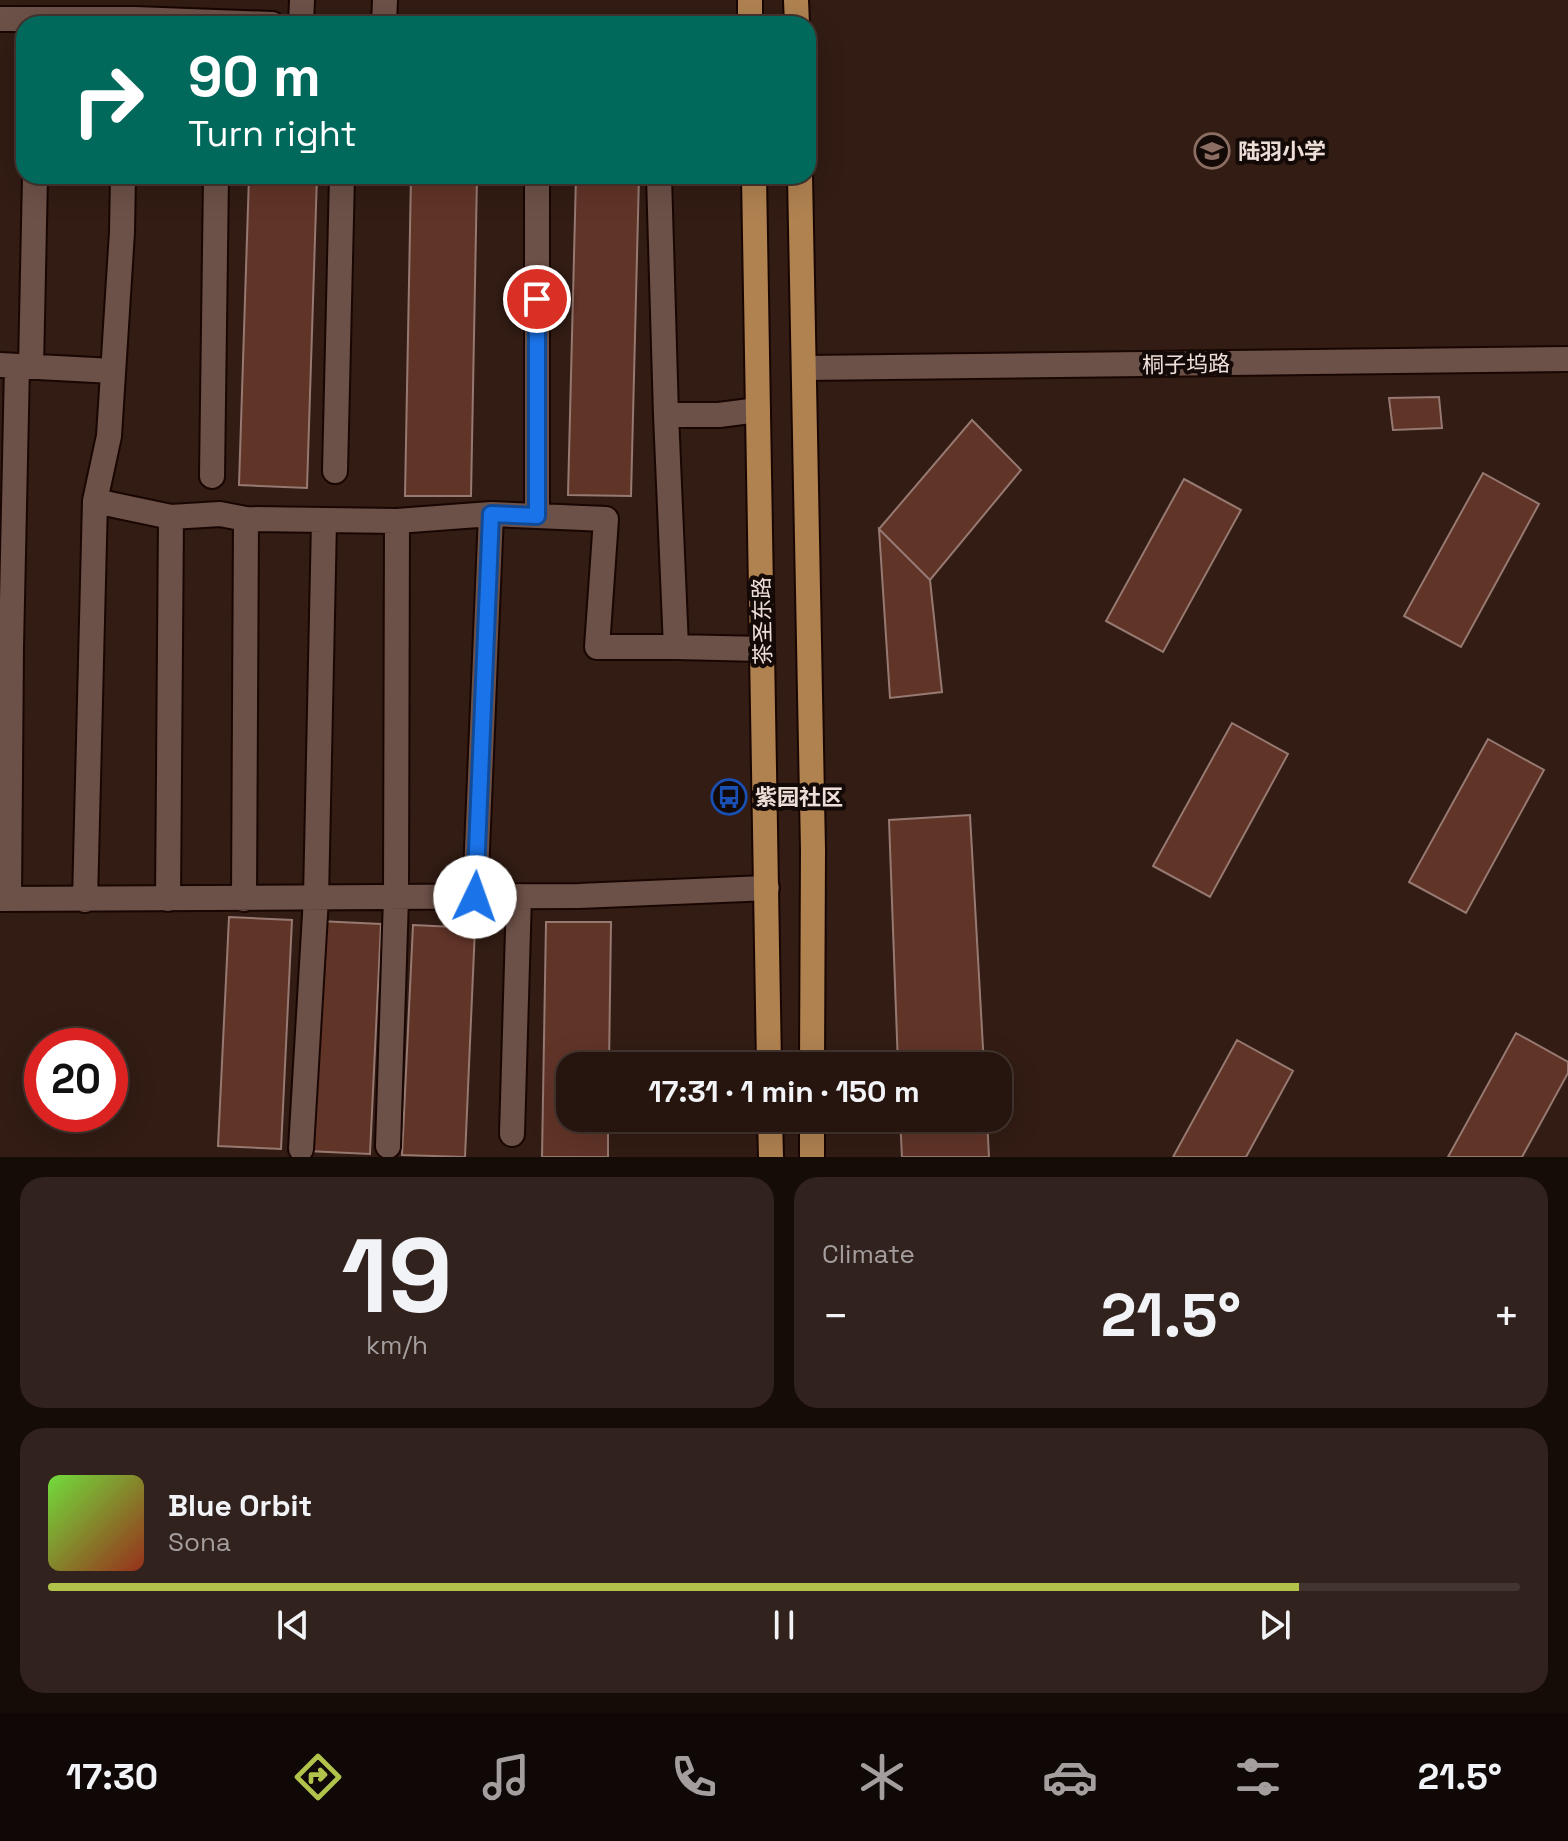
<!DOCTYPE html>
<html lang="en">
<head>
<meta charset="utf-8">
<style>
  :root { --surface:#26150f; --page:#32221d; --text:#f1f3f6; --muted:#a49f9e; --line:#42342f; --accent:#b2c34c }
  body { margin:0; font-family:"Space Grotesk","Noto Sans SC",sans-serif; background:var(--page); color:var(--text); height:100vh; display:flex; flex-direction:column; font-size:30px; white-space:nowrap }
  * { box-sizing:border-box; margin:0 }
  p { font-size:26px; color:var(--muted) }
  .icon { flex:none; width:44px; height:44px; fill:none; stroke:currentColor; stroke-width:2; stroke-linecap:round; stroke-linejoin:round }
  .map { position:relative; height:1157px; overflow:hidden }
  .drawer { display:flex; flex-direction:column; gap:20px; padding:20px; background:#150c08; flex:1 }
  .drawer>* { flex:none }
  .top-card { position:absolute; left:16px; top:16px; width:800px; height:168px; border-radius:24px; box-shadow:0 8px 32px #0002,0 0 0 2px var(--line); background:#00695c; color:#fff; overflow:hidden }
  .speed { position:absolute; left:24px; top:1028px; display:flex; gap:16px; font-size:40px; font-weight:700; text-align:center }
  .speed>* { display:grid; place-content:center; width:104px; height:104px; border-radius:50%; background:var(--surface); box-shadow:0 8px 32px #0002,0 0 0 2px var(--line); line-height:1 }
  .speed .limit { border:12px solid #d22; background:#fff; color:#111 }
  .pin { position:absolute; display:grid; place-items:center; width:68px; height:68px; color:#fff; margin:-34px; border:4px solid #fff; border-radius:50%; box-shadow:0 2px 8px #0007 }
  .me { position:absolute; width:88px; margin:-44px; rotate:3deg; stroke-linejoin:round; filter:drop-shadow(0 0 6px #0008) }
  .turn { display:flex; align-items:center; gap:28px; height:168px; padding:0 40px; font-size:36px }
  .turn .icon { width:104px; height:104px; stroke-width:2.5 }
  .turn b { display:block; font-size:56px; line-height:68px }
  .big { font-size:60px; font-weight:600; line-height:1.1 }
  .drawer .tile { flex:1; display:flex; flex-direction:column; justify-content:center; gap:12px; min-width:0; padding:0 28px; border-radius:24px; background:var(--page) }
  .drawer .dial { align-items:center; gap:0 }
  .dial b { font-size:104px; line-height:1 }
  .song { display:flex; align-items:center; gap:24px }
  .cover { width:96px; height:96px; border-radius:12px; background:linear-gradient(135deg,hsl(100 70% 55%),hsl(10 70% 35%)) }
  .played { height:8px; border-radius:4px; background:linear-gradient(90deg,var(--accent) 85%,var(--line) 85%) }
  .keys { display:flex; justify-content:space-around; direction:ltr }
  .heat { display:flex; justify-content:space-between; align-items:center; font-size:44px; direction:ltr }
  .drawer .tiles { flex:1; display:grid; gap:20px; grid-template-columns:1fr 1fr }
  .tile:last-child { grid-column:span 2 }
  .trip { position:absolute; left:556px; top:1052px; width:456px; height:80px; border-radius:24px; background:var(--surface); box-shadow:0 8px 32px #0002,0 0 0 2px var(--line); font-weight:600; line-height:80px; text-align:center }
  .menu { display:flex; height:128px; justify-content:space-around; align-items:center; background:#0f0806; color:var(--muted) }
  .menu .icon { width:56px; height:56px }
  .menu .current { color:var(--accent) }
  .menu b { font-size:36px; color:var(--text) }
  .map>svg:first-child { display:block }
  .building { fill:#613428; stroke:#967971; stroke-width:2 }
  .lines { fill:none; stroke-linecap:round; stroke-linejoin:round }
  .minor-casing { stroke:#190602; stroke-width:28 }
  .major-casing { stroke:#190602; stroke-width:28 }
  .minor { stroke:#6c5148; stroke-width:24 }
  .major { stroke:#b08250; stroke-width:24 }
  .route-casing { stroke:#114b97; stroke-width:20 }
  .route { stroke:#1a73e8; stroke-width:14 }
  .labels { text-anchor:middle; stroke-width:8; stroke-linejoin:round; paint-order:stroke }
  .poi-label { font-size:22px; font-weight:bold; fill:#eeded8; stroke:#130906; text-anchor:start }
  .street-label { font-size:22px; fill:#eeded8; stroke:#130906 }
</style>
</head>
<body>
<div class="map">
<svg width="1568" height="1157" viewBox="0 0 1568 1157">
  <rect width="100%" height="100%" fill="#321c14"/>
  <!-- building -->
  <path class="building" d="M249,176H317L307,488L239,485Z
    M411,176H477L471,496H405Z
    M576,176H639L631,496L568,495Z
    M1439,397L1442,428L1393,430L1389,398Z
    M972,420L1021,470L930,580L879,529Z
    M1483,473L1539,504L1461,647L1404,616Z
    M1184,479L1241,510L1163,652L1106,621Z
    M879,529L930,580L942,692L890,698Z
    M1232,723L1288,754L1210,897L1153,866Z
    M1488,739L1544,770L1466,913L1409,882Z
    M970,815L984,1066H898L889,820Z
    M229,917L292,920L281,1149L218,1146Z
    M318,921L381,924L370,1154L307,1151Z
    M546,922H611L609,1066H570V1118H608V1157H542Z
    M413,925L475,928L465,1157L402,1155Z
    M1516,1033L1568,1062V1073L1522,1157H1448Z
    M1237,1040L1293,1071L1246,1157H1173Z
    M900,1118H987L989,1157H902Z"/>
  <g class="lines">
    <defs>
      <path id="minor" d="M0,19H135L272,24
        M301,24L302,0
        M384,24L385,0
        M537,176V516
        M659,176L666,415H719L758,410
        M0,365L113,371
        M31,367L35,176
        M804,368L1568,359
        M666,415L676,647L762,649
        M335,471L342,176
        M212,476L216,176
        M95,501L171,517L220,514L246,519L397,521L491,514L606,519L597,647H676
        M475,897L491,514
        M0,899L579,896L767,888
        M9,899L11,647L17,366
        M168,899L171,517
        M244,899L246,519
        M85,900L95,501L109,436L122,232L123,176
        M512,1134L519,896
        M388,1146L396,898L397,521
        M301,1149L316,898L324,521"/>
      <path id="major" d="M750,0V24
        M796,0L797,24
        M754,176L769,1066
        M800,176L813,850L812,1066
        M770,1118L771,1157
        M812,1157V1118"/>
    </defs>
    <!-- minor casing -->
    <use href="#minor" class="minor-casing"/>
    <!-- major casing -->
    <use href="#major" class="major-casing"/>
    <!-- minor -->
    <use href="#minor" class="minor"/>
    <!-- major -->
    <use href="#major" class="major"/>
  </g>
  <g class="lines">
    <defs>
      <path id="route" d="M475,897L491,514L537,516V299"/>
    </defs>
    <!-- route casing -->
    <use href="#route" class="route-casing"/>
    <!-- route -->
    <use href="#route" class="route"/>
  </g>
  <!-- icons -->
  <defs>
    <symbol id="school-ring" viewBox="-11 -11 22 22"><circle r="9.5" fill="#130906" stroke="#8d6e63" stroke-width="1.5"/><path d="M0-5L7-2L0 1L-7-2ZM-4 1L0 2.5L4 1V4Q0 6-4 4Z" fill="#8d6e63"/></symbol>
    <symbol id="bus-ring" viewBox="-11 -11 22 22"><circle r="9.5" fill="#130906" stroke="#1a4fb4" stroke-width="1.5"/><path d="M-5-6H5V4H4V6H2V4H-2V6H-4V4H-5ZM-3.5-4V0h7V-4ZM-3.5 1.2v1.5H-2V1.2ZM2 1.2v1.5H3.5V1.2Z" fill="#1a4fb4"/></symbol>
  </defs>
  <g fill-rule="evenodd">
    <use href="#school-ring" x="1192" y="131" width="40" height="40"/>
    <use href="#bus-ring" x="709" y="777" width="40" height="40"/>
  </g>
  <g class="labels">
    <!-- poi labels -->
    <g class="poi-label">
      <text x="1238" y="159">陆羽小学</text>
      <text x="755" y="805">紫园社区</text>
    </g>
    <!-- street labels -->
    <g class="street-label">
      <text transform="translate(1186 364) rotate(-1)" y="8">桐子坞路</text>
      <text transform="translate(762 621) rotate(-91)" y="8">茶圣东路</text>
    </g>
  </g>
</svg>
<div class="speed"><div class="limit">20</div></div>
<div class="pin" style="left:537px;top:299px;background:#d93025"><svg class="icon" aria-label="arrive" viewBox="0 0 24 24"><path d="M6 21V4h12l-3 4 3 4H6"/></svg></div>
<svg class="me" style="left:475px;top:897px" viewBox="-20 -20 40 40"><circle r="19" fill="#fff"/><path d="M0-13L10 11 0 6-10 11z" fill="#1a73e8"/></svg>
<div class="trip">17:31 · 1 min · 150 m</div>
<div class="top-card">
<div class="turn"><svg class="icon" aria-label="right" viewBox="0 0 24 24"><path d="M7 20v-9h11M14 6l5 5-5 5"/></svg><div><b>90 m</b>Turn right</div></div>
</div>
</div>
<section class="drawer">
<div class="tiles">
<div class="tile dial"><b>19</b><p>km/h</p></div>
<div class="tile"><p>Climate</p>
<div class="heat"><a>−</a><b class="big">21.5°</b><a>+</a></div>
</div>
<div class="tile">
<div class="song"><i class="cover"></i><div><b>Blue Orbit</b><p>Sona</p></div></div>
<div class="played"></div>
<div class="keys"><svg class="icon" aria-label="previous" viewBox="0 0 24 24"><path d="M18 5L8 12l10 7zM5 5v14"/></svg><svg class="icon" aria-label="pause" viewBox="0 0 24 24"><path d="M8 5v14M16 5v14"/></svg><svg class="icon" aria-label="next" viewBox="0 0 24 24"><path d="M6 5l10 7-10 7zM19 5v14"/></svg></div>
</div>
</div>
</section>
<nav class="menu">
<b>17:30</b>
<svg class="icon current" aria-label="directions" viewBox="0 0 24 24"><path d="M12 3l9 9-9 9-9-9zM9 14v-3h6M13 9l2 2-2 2"/></svg>
<svg class="icon" aria-label="music" viewBox="0 0 24 24"><path d="M9 18V5l10-2v13"/><circle cx="6" cy="18" r="3"/><circle cx="16" cy="16" r="3"/></svg>
<svg class="icon" aria-label="phone" viewBox="0 0 24 24"><path d="M5 4h4l2 5-3 2q2 4 5 5l2-3 5 2v4C11 20 4 13 5 4z"/></svg>
<svg class="icon" aria-label="climate" viewBox="0 0 24 24"><path d="M12 3v18M4 7l16 10M4 17L20 7"/></svg>
<svg class="icon" aria-label="car" viewBox="0 0 24 24"><path d="M5 17H2v-5l4-1 3-4h7l3 4 3 1v5h-3M9 17h6M6 11h13"/><circle cx="7" cy="17" r="2"/><circle cx="17" cy="17" r="2"/></svg>
<svg class="icon" aria-label="filters" viewBox="0 0 24 24"><path d="M4 7h16M4 17h16"/><circle cx="9" cy="7" r="2"/><circle cx="15" cy="17" r="2"/></svg>
<b>21.5°</b>
</nav>
</body>
</html>
